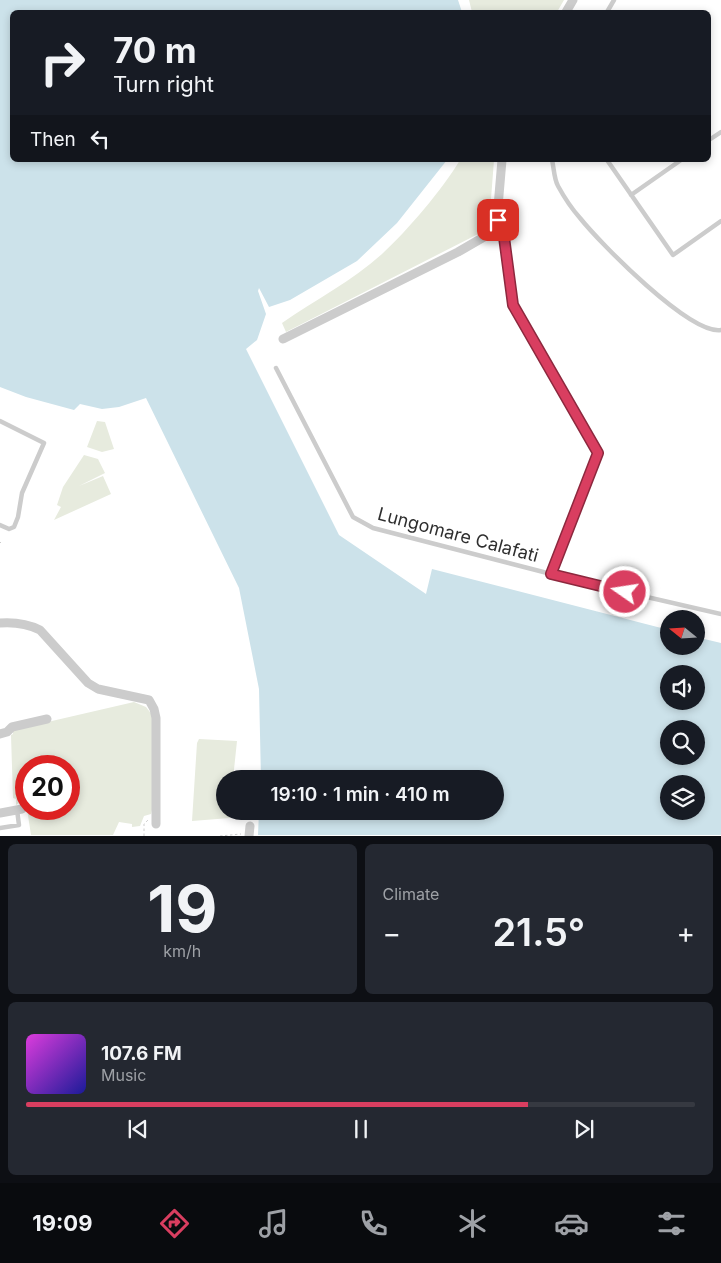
<!DOCTYPE html>
<html lang="en">
<head>
<meta charset="utf-8">
<style>
  :root { --surface:#171b24; --page:#242831; --text:#f1f3f6; --muted:#9ea1a6; --line:#363941; --accent:#d93e60 }
  body { margin:0; font-family:Inter,sans-serif; background:var(--page); color:var(--text); height:100vh; display:flex; flex-direction:column; font-size:19px; white-space:nowrap }
  * { box-sizing:border-box; margin:0 }
  p { font-size:16px; color:var(--muted) }
  .icon { flex:none; width:28px; height:28px; fill:none; stroke:currentColor; stroke-width:2; stroke-linecap:round; stroke-linejoin:round }
  .map { position:relative; height:836px; overflow:hidden }
  .sheet { display:flex; flex-direction:column; gap:8px; padding:8px; background:#0d0f14; flex:1 }
  .sheet>* { flex:none }
  .guide { position:absolute; left:10px; top:10px; width:701px; height:152px; border-radius:8px; box-shadow:0 2px 8px #0003; background:#171b24; color:var(--text); overflow:hidden }
  .needle { width:32px; rotate:288deg }
  .fabs { position:absolute; left:660px; top:610px; display:grid; gap:10px }
  .fabs a { display:grid; place-items:center; width:45px; height:45px; border-radius:50%; background:var(--surface); box-shadow:0 2px 8px #0003; font-size:25px }
  .speed { position:absolute; left:15px; top:755px; display:flex; gap:10px; font-size:25px; font-weight:700; text-align:center }
  .speed>* { display:grid; place-content:center; width:65px; height:65px; border-radius:50%; background:var(--surface); box-shadow:0 2px 8px #0003; line-height:1 }
  .speed .limit { border:8px solid #d22; background:#fff; color:#111 }
  .pin { position:absolute; display:grid; place-items:center; width:42px; height:42px; color:#fff; margin:-21px; border-radius:10px; box-shadow:0 2px 8px #0006 }
  .me { position:absolute; width:55px; margin:-28px; rotate:283deg; stroke-linejoin:round; filter:drop-shadow(0 0 4px #0008) }
  .turn { display:flex; align-items:center; gap:18px; height:105px; padding:0 20px; font-size:22px }
  .turn .icon { width:65px; height:65px; stroke-width:2.5 }
  .turn b { display:block; font-size:35px; line-height:42px }
  .then { display:flex; align-items:center; height:48px; padding:0 20px; background:#0003; gap:10px; font-size:19px }
  .big { font-size:38px; font-weight:600; line-height:1.1 }
  .sheet .card { flex:1; display:flex; flex-direction:column; justify-content:center; gap:8px; min-width:0; padding:0 18px; border-radius:8px; background:var(--page) }
  .sheet .dial { align-items:center; gap:0 }
  .dial b { font-size:65px; line-height:1 }
  .song { display:flex; align-items:center; gap:15px }
  .cover { width:60px; height:60px; border-radius:8px; background:linear-gradient(135deg,hsl(300 70% 55%),hsl(240 70% 35%)) }
  .played { height:5px; border-radius:2px; background:linear-gradient(90deg,var(--accent) 75%,var(--line) 75%) }
  .keys { display:flex; justify-content:space-around; direction:ltr }
  .heat { display:flex; justify-content:space-between; align-items:center; font-size:28px; direction:ltr }
  .sheet .tiles { flex:1; display:grid; gap:8px; grid-template-columns:1fr 1fr }
  .card:last-child { grid-column:span 2 }
  .trip { position:absolute; left:216px; top:770px; width:288px; height:50px; border-radius:25px; background:var(--surface); box-shadow:0 2px 8px #0003; font-weight:600; line-height:50px; text-align:center }
  .menu { display:flex; height:80px; justify-content:space-around; align-items:center; background:#090b0e; color:var(--muted) }
  .menu .icon { width:35px; height:35px }
  .menu .active { color:var(--accent) }
  .menu b { font-size:22px; color:var(--text) }
  .map>svg:first-child { display:block }
  .green { fill:#e7ebde }
  .water { fill:#cce2ea; fill-rule:evenodd }
  .lines { fill:none; stroke-linecap:round; stroke-linejoin:round }
  .path { stroke:#ccc; stroke-width:1; stroke-dasharray:2.5 2.5; stroke-linecap:butt }
  .lane { stroke:#ccc; stroke-width:4.5 }
  .street { stroke:#ccc; stroke-width:9 }
  .route-casing { stroke:#8d283e; stroke-width:12 }
  .route { stroke:#d93e60; stroke-width:9 }
  .labels { text-anchor:middle; stroke-width:5; stroke-linejoin:round; paint-order:stroke }
  .street-label { font-size:18px; fill:#2f2f2f; stroke:#fff }
</style>
</head>
<body>
<div class="map">
<svg width="721" height="836" viewBox="0 0 721 836">
  <rect width="100%" height="100%" fill="#fff"/>
  <!-- green -->
  <path class="green" d="M469,0H564L557,12H472Z
    M460,160H494L489,225L484,231L286,332L282,323C315,300 352,281 382,254C408,230 442,190 460,160Z
    M97,421L105,422L114,449L102,452L87,447Z
    M84,455L98,459L105,473L79,486L103,476L111,494L54,520L61,507L57,505L63,487Z
    M134,702L146,707L153,716L152,810L151,814L144,816L140,826L132,827V824L119,822L113,835H31L27,809H69V766H26V806L25,799L16,805V799L13,798L11,735L13,734V730Z
    M199,739L237,741L233,779H225V811H233L230,818L192,821L197,743Z"/>
  <!-- water -->
  <path class="water" d="M0,0H458L462,12H12V160H447L397,223L357,261L290,300L269,307L259,288L258,291L266,314L257,340L246,349L339,535L426,594L432,569L669,630V646H696V637L721,643V835H258L259,811H495V779H261L259,689L239,588L146,398L119,407L102,409L80,404L74,410L26,397L0,387ZM669,674H696V701H669ZM669,729H696V756H669ZM669,784H696V811H669Z"/>
  <g class="lines">
    <!-- path -->
    <path class="path" d="M0,542L1,543
      M144,836V824L148,820
      M220,836L241,834"/>
    <!-- lane -->
    <path class="lane" d="M607,12L614,0
      M709,140L721,132
      M552,160C554,168 554,179 558,186C564,197 572,209 580,218C600,243 690,335 721,330
      M607,160L673,255L721,221
      M631,195L681,160
      M497,230L504,237L513,305L598,453L551,574
      M276,368L353,517L373,528L586,583L721,614
      M0,421L44,443L22,493L18,517L14,527L9,529L0,525
      M0,828L19,825L17,810"/>
    <!-- street -->
    <path class="street" d="M566,12L573,0
      M283,339L458,252L496,230L502,160
      M0,623C14,622 28,624 40,630L88,683L98,689L149,700L154,709L156,718V824
      M0,734L7,732L12,727L47,719
      M0,813L22,809
      M249,836L250,826"/>
  </g>
  <g class="lines">
    <defs>
      <path id="route" d="M498,220L496,230L504,237L513,305L598,453L551,574L625,592"/>
    </defs>
    <!-- route casing -->
    <use href="#route" class="route-casing"/>
    <!-- route -->
    <use href="#route" class="route"/>
  </g>
  <g class="labels">
    <!-- street labels -->
    <g class="street-label">
      <text transform="translate(458 535) rotate(15)" y="6">Lungomare Calafati</text>
    </g>
  </g>
</svg>
<div class="fabs">
<a><svg class="needle" viewBox="-14 -14 28 28"><path d="M0-13l5 13h-10z" fill="#e53935"/><path d="M0 13l5-13h-10z" fill="#9ea1a6"/></svg></a>
<a><svg class="icon" aria-label="sound" viewBox="0 0 24 24"><path d="M4 9h4l5-4v14l-5-4H4zM17 9q2 3 0 6"/></svg></a>
<a><svg class="icon" aria-label="search" viewBox="0 0 24 24"><circle cx="10" cy="10" r="6"/><path d="M15 15l6 6"/></svg></a>
<a><svg class="icon" aria-label="layers" viewBox="0 0 24 24"><path d="M12 4l9 5-9 5-9-5zM3 14l9 5 9-5"/></svg></a>
</div>
<div class="speed"><div class="limit">20</div></div>
<div class="pin" style="left:498px;top:220px;background:#d93025"><svg class="icon" aria-label="arrive" viewBox="0 0 24 24"><path d="M6 21V4h12l-3 4 3 4H6"/></svg></div>
<svg class="me" style="left:625px;top:592px" viewBox="-20 -20 40 40"><circle r="17" fill="#d93e60" stroke="#fff" stroke-width="3"/><path d="M0-11L8 9 0 5-8 9z" fill="#fff"/></svg>
<div class="trip">19:10 · 1 min · 410 m</div>
<div class="guide">
<div class="turn"><svg class="icon" aria-label="right" viewBox="0 0 24 24"><path d="M7 20v-9h11M14 6l5 5-5 5"/></svg><div><b>70 m</b>Turn right</div></div>
<div class="then">Then<svg class="icon" aria-label="left" viewBox="0 0 24 24"><path d="M17 20v-9H6M10 6l-5 5 5 5"/></svg></div>
</div>
</div>
<section class="sheet">
<div class="tiles">
<div class="card dial"><b>19</b><p>km/h</p></div>
<div class="card"><p>Climate</p>
<div class="heat"><a>−</a><b class="big">21.5°</b><a>+</a></div>
</div>
<div class="card">
<div class="song"><i class="cover"></i><div><b>107.6 FM</b><p>Music</p></div></div>
<div class="played"></div>
<div class="keys"><svg class="icon" aria-label="previous" viewBox="0 0 24 24"><path d="M18 5L8 12l10 7zM5 5v14"/></svg><svg class="icon" aria-label="pause" viewBox="0 0 24 24"><path d="M8 5v14M16 5v14"/></svg><svg class="icon" aria-label="next" viewBox="0 0 24 24"><path d="M6 5l10 7-10 7zM19 5v14"/></svg></div>
</div>
</div>
</section>
<nav class="menu">
<b>19:09</b>
<svg class="icon active" aria-label="directions" viewBox="0 0 24 24"><path d="M12 3l9 9-9 9-9-9zM9 14v-3h6M13 9l2 2-2 2"/></svg>
<svg class="icon" aria-label="music" viewBox="0 0 24 24"><path d="M9 18V5l10-2v13"/><circle cx="6" cy="18" r="3"/><circle cx="16" cy="16" r="3"/></svg>
<svg class="icon" aria-label="phone" viewBox="0 0 24 24"><path d="M5 4h4l2 5-3 2q2 4 5 5l2-3 5 2v4C11 20 4 13 5 4z"/></svg>
<svg class="icon" aria-label="climate" viewBox="0 0 24 24"><path d="M12 3v18M4 7l16 10M4 17L20 7"/></svg>
<svg class="icon" aria-label="car" viewBox="0 0 24 24"><path d="M5 17H2v-5l4-1 3-4h7l3 4 3 1v5h-3M9 17h6M6 11h13"/><circle cx="7" cy="17" r="2"/><circle cx="17" cy="17" r="2"/></svg>
<svg class="icon" aria-label="filters" viewBox="0 0 24 24"><path d="M4 7h16M4 17h16"/><circle cx="9" cy="7" r="2"/><circle cx="15" cy="17" r="2"/></svg>
</nav>
</body>
</html>
